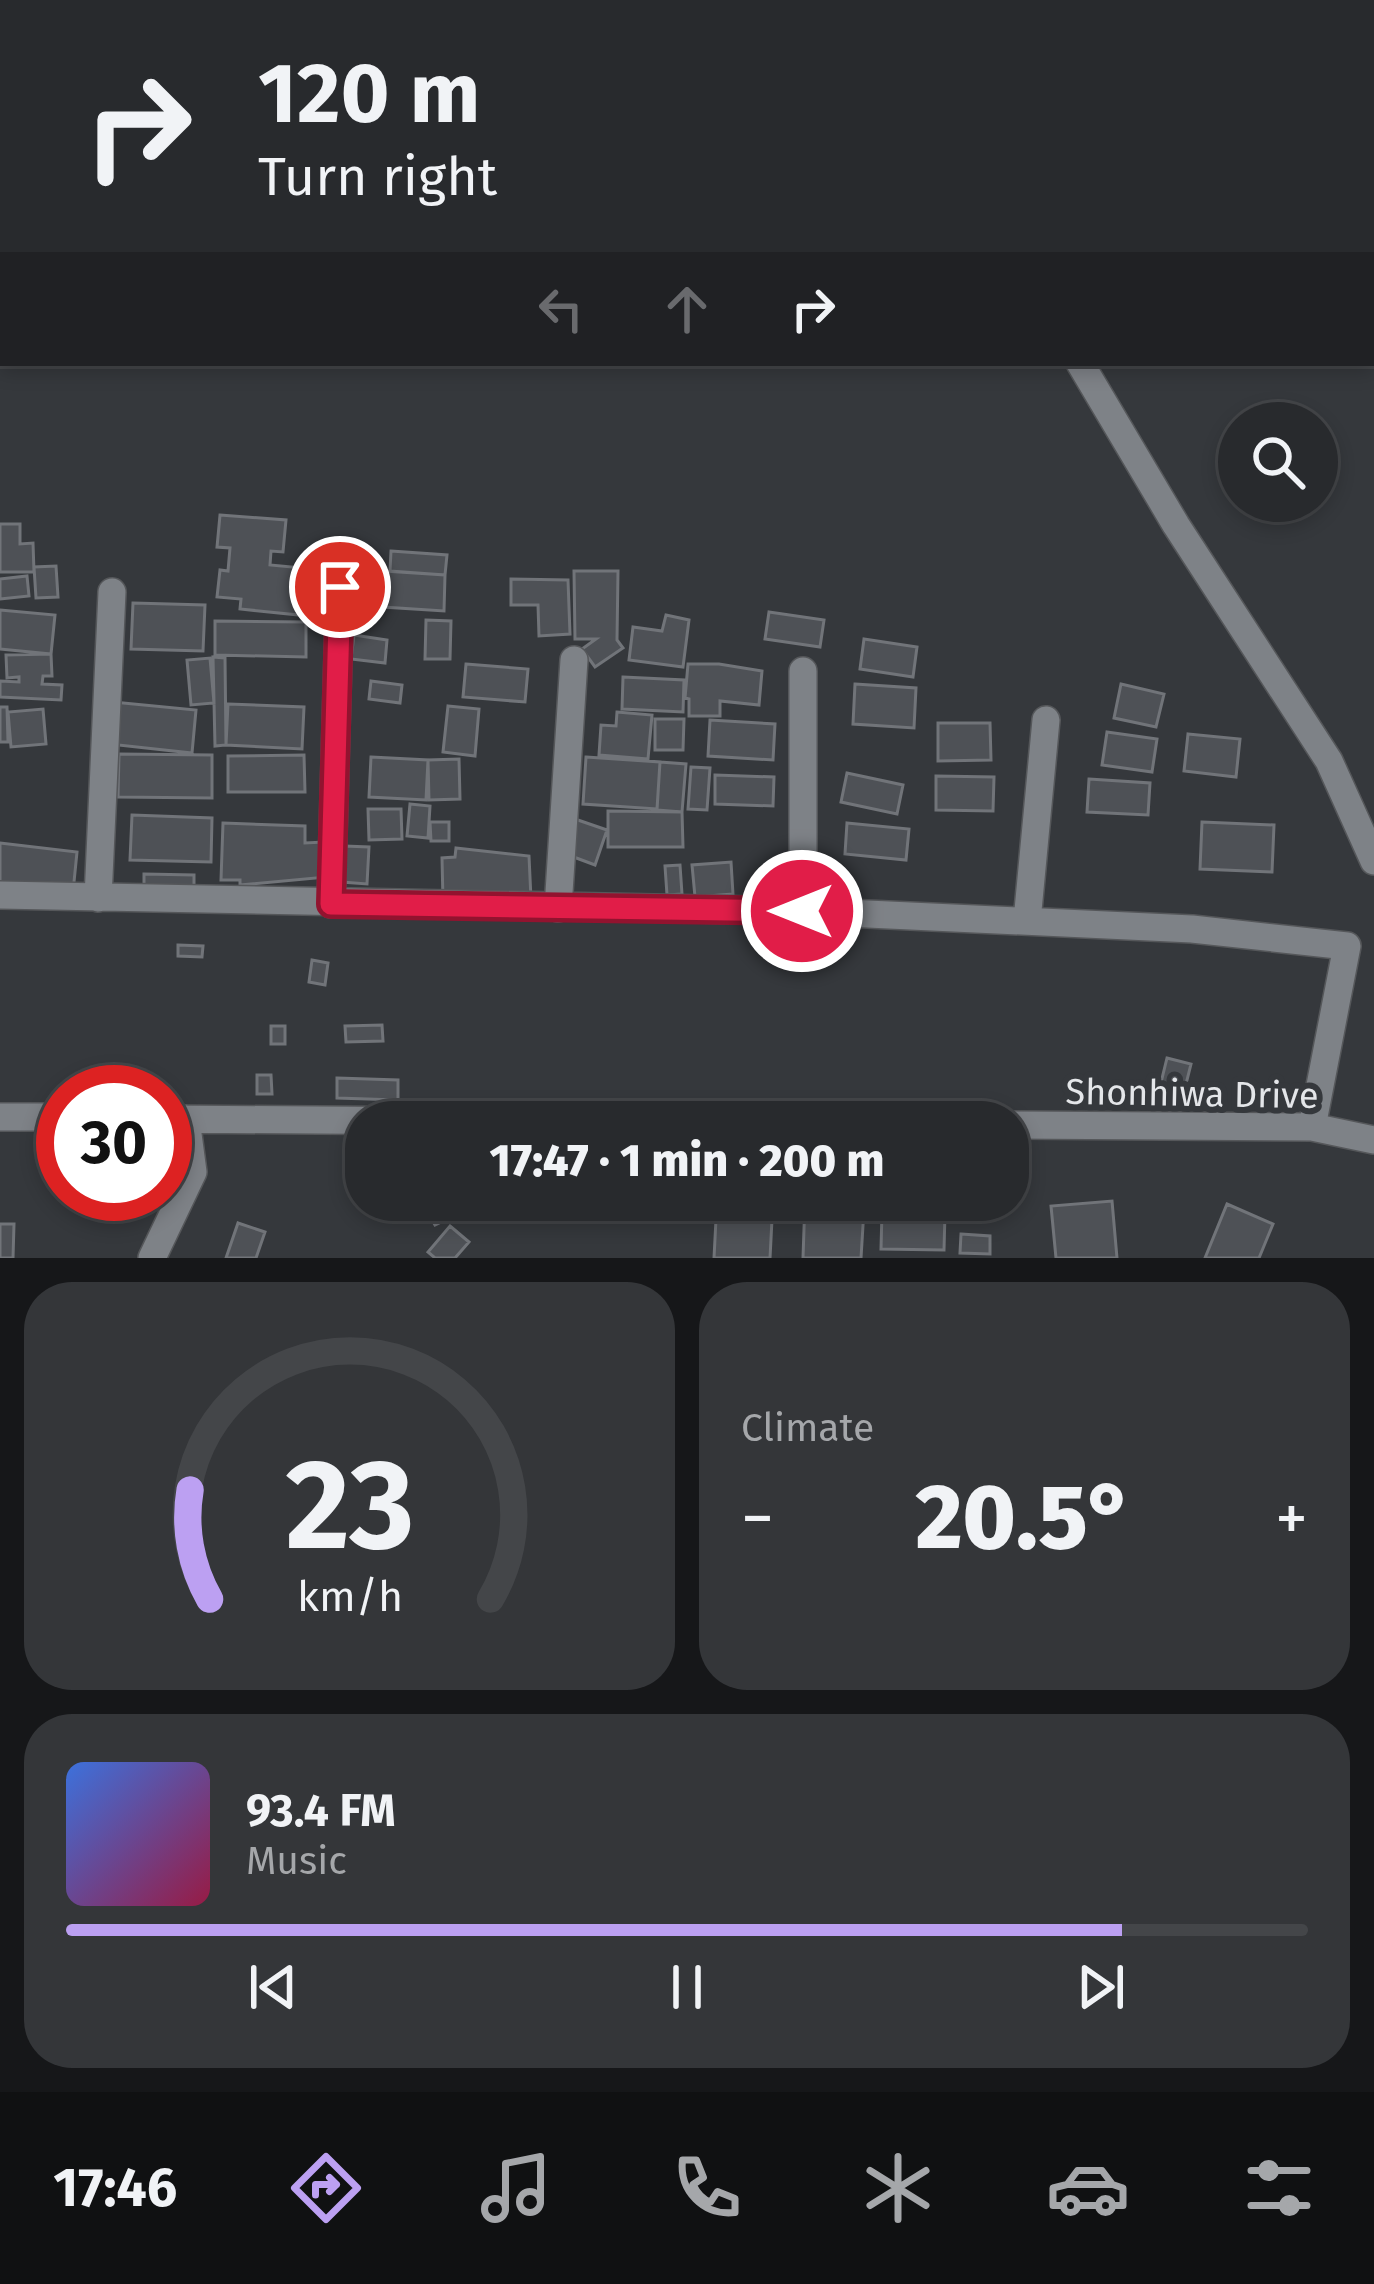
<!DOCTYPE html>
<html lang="en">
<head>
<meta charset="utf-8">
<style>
  :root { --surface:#282a2d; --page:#343639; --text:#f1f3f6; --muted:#a5a7aa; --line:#444649; --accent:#bca0f2 }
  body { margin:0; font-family:"Fira Sans",sans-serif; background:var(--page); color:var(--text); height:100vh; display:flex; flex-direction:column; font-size:45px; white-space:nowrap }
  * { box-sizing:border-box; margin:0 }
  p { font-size:39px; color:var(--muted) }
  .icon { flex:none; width:66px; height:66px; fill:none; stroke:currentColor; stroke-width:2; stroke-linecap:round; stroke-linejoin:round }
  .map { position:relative; height:1258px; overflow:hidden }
  .panel { display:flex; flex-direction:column; gap:24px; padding:24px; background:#161719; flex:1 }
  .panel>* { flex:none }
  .banner { position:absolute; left:0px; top:0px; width:1374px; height:366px; box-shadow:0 6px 18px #0003,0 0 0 3px var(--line); background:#282a2d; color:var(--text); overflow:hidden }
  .buttons { position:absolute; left:1218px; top:402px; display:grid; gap:24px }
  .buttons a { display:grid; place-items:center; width:120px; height:120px; border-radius:50%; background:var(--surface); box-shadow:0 6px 18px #0003,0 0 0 3px var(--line); font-size:60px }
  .speed { position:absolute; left:36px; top:1065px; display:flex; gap:24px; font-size:60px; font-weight:700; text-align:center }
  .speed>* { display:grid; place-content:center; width:156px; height:156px; border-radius:50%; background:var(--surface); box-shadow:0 6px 18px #0003,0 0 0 3px var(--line); line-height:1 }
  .speed .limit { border:18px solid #d22; background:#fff; color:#111 }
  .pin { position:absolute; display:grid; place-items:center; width:102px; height:102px; color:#fff; margin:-51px; border:6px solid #fff; border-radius:50%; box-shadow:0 3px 12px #0007 }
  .me { position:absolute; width:132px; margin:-66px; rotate:270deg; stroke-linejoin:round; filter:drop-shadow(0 0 9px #0008) }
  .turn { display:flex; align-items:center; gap:42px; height:252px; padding:0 60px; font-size:54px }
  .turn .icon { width:156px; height:156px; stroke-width:2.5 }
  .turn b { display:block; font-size:84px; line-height:102px }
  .lanes { display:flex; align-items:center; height:114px; padding:0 60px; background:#0003; justify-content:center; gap:60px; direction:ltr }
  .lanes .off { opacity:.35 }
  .big { font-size:90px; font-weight:800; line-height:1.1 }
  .panel .tile { flex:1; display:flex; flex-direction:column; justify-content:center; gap:18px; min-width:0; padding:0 42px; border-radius:48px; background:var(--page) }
  .panel .dial { align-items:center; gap:0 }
  .dial svg { height:312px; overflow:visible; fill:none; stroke:var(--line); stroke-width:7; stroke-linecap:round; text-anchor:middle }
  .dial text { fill:var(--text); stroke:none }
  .song { display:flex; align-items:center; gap:36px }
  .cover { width:144px; height:144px; border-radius:18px; background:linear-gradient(135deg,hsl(220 70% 55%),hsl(340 70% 35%)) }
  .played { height:12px; border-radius:6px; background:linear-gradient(90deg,var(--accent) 85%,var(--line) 85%) }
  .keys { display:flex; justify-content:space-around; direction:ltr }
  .heat { display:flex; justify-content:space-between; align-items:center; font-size:66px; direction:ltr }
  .panel .tiles { flex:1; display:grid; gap:24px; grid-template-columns:1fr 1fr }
  .tile:last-child { grid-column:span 2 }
  .trip { position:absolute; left:345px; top:1101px; width:684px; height:120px; border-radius:48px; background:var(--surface); box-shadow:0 6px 18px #0003,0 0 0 3px var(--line); font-weight:800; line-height:120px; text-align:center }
  .tabs { display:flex; height:192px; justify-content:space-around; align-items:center; background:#101112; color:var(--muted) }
  .tabs .icon { width:84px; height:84px }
  .tabs .current { color:var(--accent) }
  .tabs b { font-size:54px; color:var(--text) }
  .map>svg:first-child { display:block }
  .building { fill:#4e5156; stroke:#717479; stroke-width:3 }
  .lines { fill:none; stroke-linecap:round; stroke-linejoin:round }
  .minor-casing { stroke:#55575a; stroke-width:30 }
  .minor { stroke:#7e8287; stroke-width:27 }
  .route-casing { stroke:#92132f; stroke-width:30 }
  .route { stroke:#e11d48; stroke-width:21 }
  .labels { text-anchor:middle; stroke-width:12; stroke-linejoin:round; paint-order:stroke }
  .street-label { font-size:36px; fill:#e4e6e9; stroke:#35383c }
</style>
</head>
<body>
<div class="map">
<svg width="1374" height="1258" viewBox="0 0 1374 1258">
  <rect width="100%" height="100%" fill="#35383c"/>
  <!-- building -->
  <path class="building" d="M220,515L286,520L283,552L271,551L270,565L303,568L299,615L240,609L241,599L217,597L220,570L228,571L230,548L217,547Z
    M0,524H20V544L33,543L34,572H0Z
    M391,551L447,555L445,575L390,571Z
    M56,566L58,597L36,598L34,567Z
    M384,571L445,575L444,611L383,607Z
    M574,571H618L617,640L623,648L595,667L582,649L596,639H575Z
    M370,575L383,589L362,609L350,595Z
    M27,576L29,596L0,599V579Z
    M511,579L568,580L570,634L539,636L538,605H511Z
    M133,603L205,605L203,651L131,649Z
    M0,610L55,615L51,654L0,649Z
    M769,612L824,620L820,647L765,639Z
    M666,615L689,620L683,667L629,660L633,627L662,631Z
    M426,620L451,621L450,659H425Z
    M215,621L306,622V657L215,655Z
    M354,635L387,640L385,663L351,659Z
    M864,639L917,647L913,677L860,669Z
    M51,654L52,676H43L42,684L62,685L61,700L0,697V681L19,682V677L7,678L6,655Z
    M213,657L225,658L226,745L215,746Z
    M210,658L214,703L191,705L187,660Z
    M466,664L528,669L525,702L463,697Z
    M688,664H719L762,671L759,705L720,701V716H689V699L685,698Z
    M623,677L684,680L683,712L622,709Z
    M371,681L402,685L400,703L369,699Z
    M855,684L916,688L914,728L853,724Z
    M1121,684L1164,694L1156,727L1114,718Z
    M113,702L196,710L192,753L109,744Z
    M228,704L304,707L302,749L226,745Z
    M448,706L479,709L475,756L443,752Z
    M0,707H7L8,742H0Z
    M43,709L46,744L11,747L8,712Z
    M617,712L652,715L648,759L599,755L601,725L616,726Z
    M655,719H684L683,750H655Z
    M710,720L775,724L773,760L708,756Z
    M938,723H990L991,760L938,761Z
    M1107,732L1157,739L1152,772L1102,765Z
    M1188,734L1240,739L1236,777L1184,771Z
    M119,754L212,755V798L118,797Z
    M304,755L305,792H228V756Z
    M371,757L428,760L426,800L369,797Z
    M586,757L660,762L657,809L583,804Z
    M459,759L460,799L429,800L428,760Z
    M660,762L686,764L682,812L657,810Z
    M691,767L710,768L707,810L688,809Z
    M847,773L903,785L897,814L841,802Z
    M715,775L774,777L773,806L715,804Z
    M936,776L994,777L993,811L936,810Z
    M1089,779L1150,783L1148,815L1087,812Z
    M410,804L430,806L428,838L407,836Z
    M368,809H401L402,839L369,840Z
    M608,811L682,812L683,847H608Z
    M132,815L212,818L211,862L130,860Z
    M575,819L607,830L595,865L563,853Z
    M430,822H449V841H431Z
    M1202,822L1274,825L1272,872L1200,869Z
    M223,823L305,826V843L324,842L327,877L240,885V880H221Z
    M847,823L909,829L906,860L845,854Z
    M0,843L77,852L73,892L0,883Z
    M344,846L369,847L367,884L342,882Z
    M456,848L529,856L531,899L443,901L442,858L455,857Z
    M731,862L733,894L695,897L692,865Z
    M680,865L682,894L667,895L665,866Z
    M144,874L194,875V889L144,888Z
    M178,945L203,946L202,957L178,956Z
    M312,960L328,963L325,985L309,982Z
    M382,1025L383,1041L346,1042L345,1026Z
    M271,1026H285V1044H271Z
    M1167,1058L1191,1064L1180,1108L1156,1103Z
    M257,1075H271L272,1094H257Z
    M337,1078L398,1080V1100L337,1098Z
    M439,1200L449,1218L435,1225L421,1201Z
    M717,1200H773L770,1258H714Z
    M805,1200H842V1208L864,1209L861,1258H803Z
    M1112,1201L1117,1258H1056L1051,1206Z
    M1227,1204L1273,1224L1259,1258H1205Z
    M882,1212L945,1213L944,1250L881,1249Z
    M238,1223L265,1232L256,1258H226Z
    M0,1224H14L13,1258H0Z
    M450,1226L469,1242L455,1258H435L428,1252Z
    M961,1234L990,1236V1254L960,1253Z"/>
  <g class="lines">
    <defs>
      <path id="minor" d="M891,0L892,3
        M1288,0L1291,3
        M1371,16L1374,15
        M1080,363L1176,525L1329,761L1374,861
        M0,895L803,911L1192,929L1347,946L1312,1127
        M98,898L112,592
        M331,904L340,587
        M558,908L574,660
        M803,911V671
        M1027,921L1046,720
        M0,1117H63
        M165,1119L595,1122
        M1008,1125L1312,1127L1374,1140
        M152,1258L193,1172L186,1119"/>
    </defs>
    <!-- minor casing -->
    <use href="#minor" class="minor-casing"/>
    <!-- minor -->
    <use href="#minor" class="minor"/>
  </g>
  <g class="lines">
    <defs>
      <path id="route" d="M340,587L331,904L802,911"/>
    </defs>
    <!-- route casing -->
    <use href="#route" class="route-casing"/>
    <!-- route -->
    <use href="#route" class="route"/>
  </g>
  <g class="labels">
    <!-- street labels -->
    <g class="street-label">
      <text transform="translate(1192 1093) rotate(1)" y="13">Shonhiwa Drive</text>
    </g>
  </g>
</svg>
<div class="buttons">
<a><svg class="icon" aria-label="search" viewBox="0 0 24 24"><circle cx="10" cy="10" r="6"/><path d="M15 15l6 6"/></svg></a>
</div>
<div class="speed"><div class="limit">30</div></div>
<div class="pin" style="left:340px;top:587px;background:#d93025"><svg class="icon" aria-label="arrive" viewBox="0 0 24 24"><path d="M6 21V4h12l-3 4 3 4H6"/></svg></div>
<svg class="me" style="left:802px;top:911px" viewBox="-20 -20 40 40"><circle r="17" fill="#e11d48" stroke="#fff" stroke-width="3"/><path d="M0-11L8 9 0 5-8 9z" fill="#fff"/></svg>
<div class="trip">17:47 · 1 min · 200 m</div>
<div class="banner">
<div class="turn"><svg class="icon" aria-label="right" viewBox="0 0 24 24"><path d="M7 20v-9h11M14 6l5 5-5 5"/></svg><div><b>120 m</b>Turn right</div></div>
<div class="lanes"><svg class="icon off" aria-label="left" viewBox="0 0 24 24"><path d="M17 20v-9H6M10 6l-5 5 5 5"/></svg><svg class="icon off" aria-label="ahead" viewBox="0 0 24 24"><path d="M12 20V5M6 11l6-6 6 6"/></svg><svg class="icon" aria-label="right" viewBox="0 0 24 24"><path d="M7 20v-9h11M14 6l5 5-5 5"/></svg></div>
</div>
</div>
<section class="panel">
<div class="tiles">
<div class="tile dial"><svg viewBox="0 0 100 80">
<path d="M14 69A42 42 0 1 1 86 69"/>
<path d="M14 69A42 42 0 0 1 9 41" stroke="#bca0f2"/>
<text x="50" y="56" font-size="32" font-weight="700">23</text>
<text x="50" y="72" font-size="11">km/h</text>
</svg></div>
<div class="tile"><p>Climate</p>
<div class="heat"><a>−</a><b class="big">20.5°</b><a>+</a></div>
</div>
<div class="tile">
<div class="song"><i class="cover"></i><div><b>93.4 FM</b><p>Music</p></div></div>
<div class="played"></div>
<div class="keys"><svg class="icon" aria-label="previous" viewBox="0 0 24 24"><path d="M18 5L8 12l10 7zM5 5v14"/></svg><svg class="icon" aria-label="pause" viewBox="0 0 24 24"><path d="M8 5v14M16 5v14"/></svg><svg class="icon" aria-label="next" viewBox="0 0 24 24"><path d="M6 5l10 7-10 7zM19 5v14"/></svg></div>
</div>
</div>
</section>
<nav class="tabs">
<b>17:46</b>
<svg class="icon current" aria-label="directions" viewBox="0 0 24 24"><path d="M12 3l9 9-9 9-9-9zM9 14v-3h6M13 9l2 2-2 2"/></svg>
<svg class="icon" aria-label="music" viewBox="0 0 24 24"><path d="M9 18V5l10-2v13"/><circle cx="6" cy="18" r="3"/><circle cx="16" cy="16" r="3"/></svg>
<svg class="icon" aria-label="phone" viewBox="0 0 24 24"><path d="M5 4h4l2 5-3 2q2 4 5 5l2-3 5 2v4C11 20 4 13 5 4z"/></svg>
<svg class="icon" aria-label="climate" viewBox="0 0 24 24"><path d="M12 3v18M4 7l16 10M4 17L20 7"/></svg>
<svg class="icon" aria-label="car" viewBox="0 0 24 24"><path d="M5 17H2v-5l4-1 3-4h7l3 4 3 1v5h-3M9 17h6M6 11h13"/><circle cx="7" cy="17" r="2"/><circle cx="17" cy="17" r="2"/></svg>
<svg class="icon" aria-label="filters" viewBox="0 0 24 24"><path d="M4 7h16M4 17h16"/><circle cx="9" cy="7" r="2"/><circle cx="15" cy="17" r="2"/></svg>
</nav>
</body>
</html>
